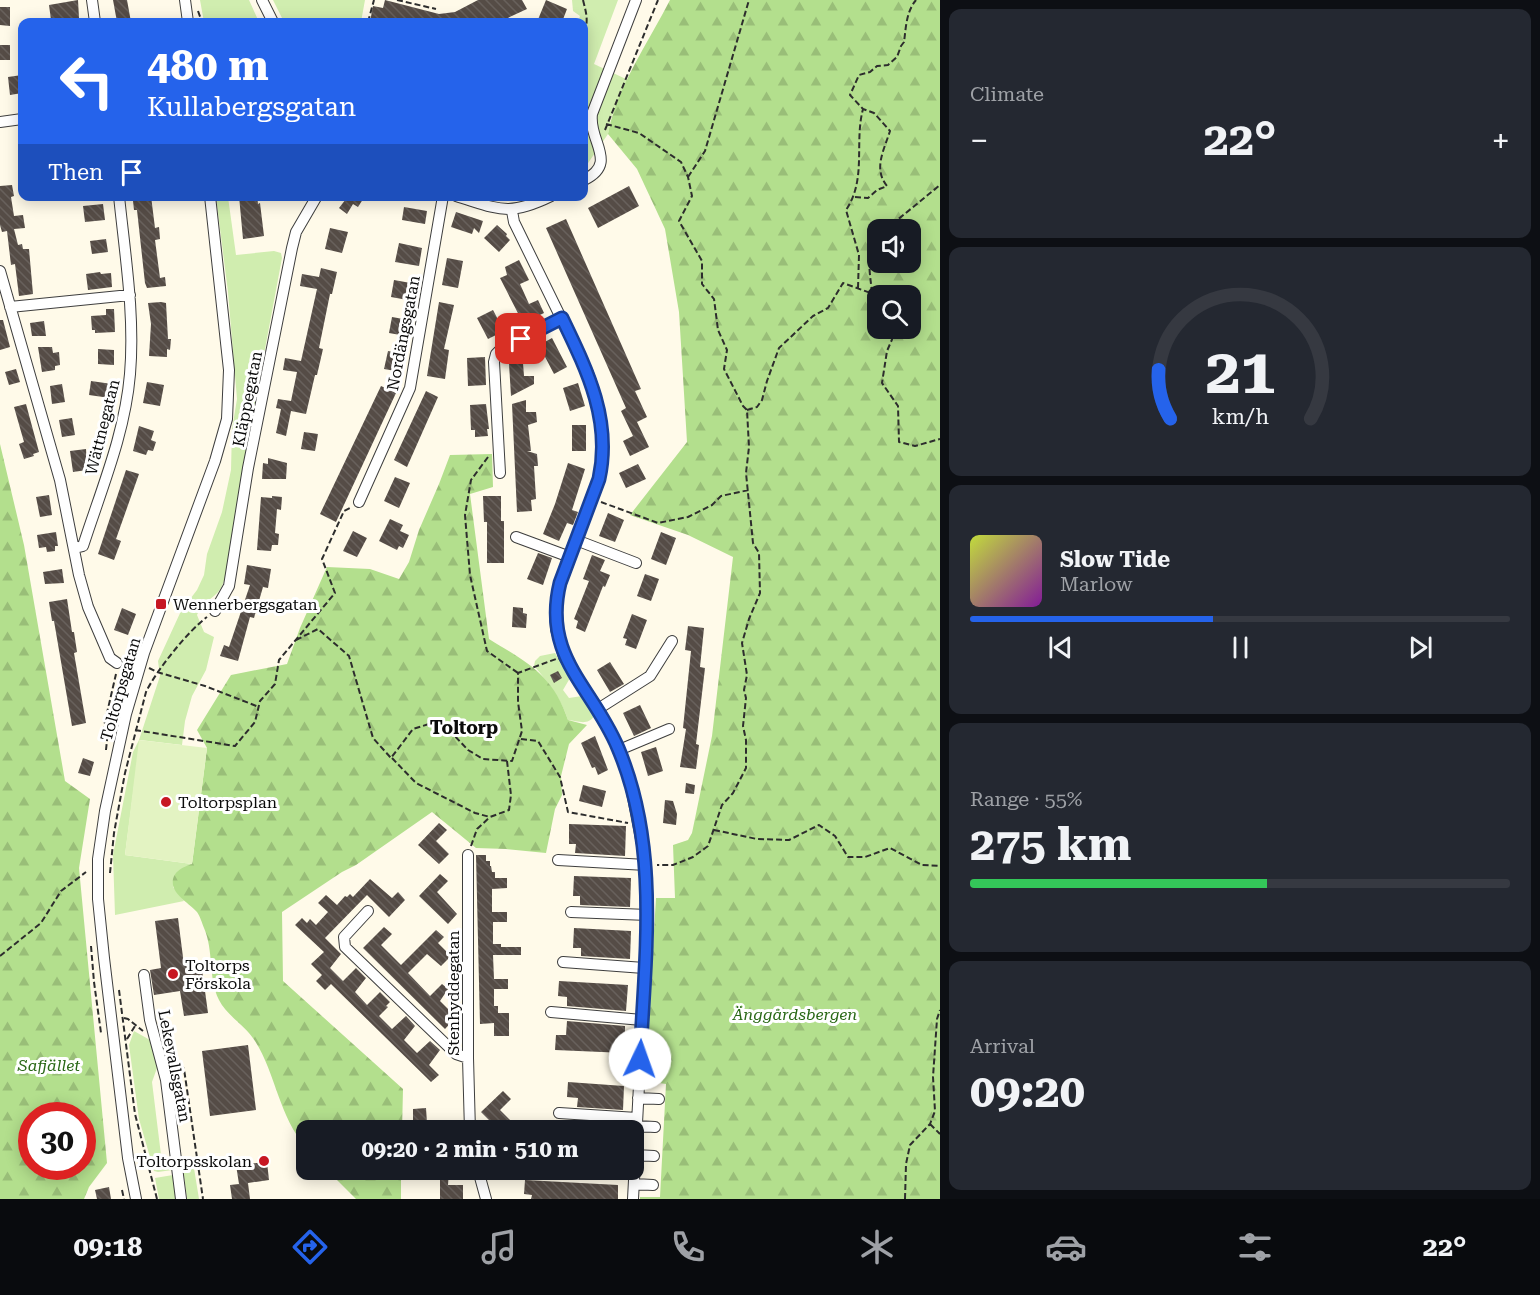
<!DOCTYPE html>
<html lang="en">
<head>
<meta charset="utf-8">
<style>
  :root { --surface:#171b24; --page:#242831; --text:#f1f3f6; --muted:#9ea1a6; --line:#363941; --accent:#2563eb }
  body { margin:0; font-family:"Roboto Serif",serif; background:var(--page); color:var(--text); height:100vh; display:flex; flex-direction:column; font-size:22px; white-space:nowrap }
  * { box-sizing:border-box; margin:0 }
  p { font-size:20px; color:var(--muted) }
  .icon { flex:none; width:33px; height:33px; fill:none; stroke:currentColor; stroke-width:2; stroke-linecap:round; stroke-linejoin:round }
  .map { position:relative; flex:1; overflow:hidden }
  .sheet { display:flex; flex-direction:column; gap:9px; padding:9px; background:#0d0f14; width:600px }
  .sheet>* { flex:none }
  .hud { position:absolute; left:18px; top:18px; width:570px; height:183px; border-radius:12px; box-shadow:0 3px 15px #0003; background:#2563eb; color:#fff; overflow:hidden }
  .fabs { position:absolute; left:867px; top:219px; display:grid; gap:12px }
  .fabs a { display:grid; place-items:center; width:54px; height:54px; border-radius:12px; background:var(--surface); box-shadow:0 3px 15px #0003; font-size:30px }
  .speed { position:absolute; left:18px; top:1102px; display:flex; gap:12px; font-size:30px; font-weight:700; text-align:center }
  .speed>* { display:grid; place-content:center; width:78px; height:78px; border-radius:50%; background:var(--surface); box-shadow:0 3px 15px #0003; line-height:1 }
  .speed .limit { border:9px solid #d22; background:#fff; color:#111 }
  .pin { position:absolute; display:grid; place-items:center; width:51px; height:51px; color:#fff; margin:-26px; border-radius:12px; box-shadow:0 3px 9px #0006 }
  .me { position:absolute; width:66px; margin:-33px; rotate:3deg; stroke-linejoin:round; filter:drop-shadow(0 0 4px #0008) }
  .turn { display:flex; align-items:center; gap:21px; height:126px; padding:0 30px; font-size:27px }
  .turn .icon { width:78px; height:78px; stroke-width:2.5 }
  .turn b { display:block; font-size:42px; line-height:51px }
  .then { display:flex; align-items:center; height:57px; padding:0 30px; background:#0003; gap:12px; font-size:22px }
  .big { font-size:45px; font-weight:700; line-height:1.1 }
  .sheet .tile { flex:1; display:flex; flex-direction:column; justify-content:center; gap:9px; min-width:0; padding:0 21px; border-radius:12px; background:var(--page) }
  .sheet .dial { align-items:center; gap:0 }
  .dial svg { height:156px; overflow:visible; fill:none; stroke:var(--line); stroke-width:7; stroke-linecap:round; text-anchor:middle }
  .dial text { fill:var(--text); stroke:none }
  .song { display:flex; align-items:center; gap:18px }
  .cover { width:72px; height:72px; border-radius:9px; background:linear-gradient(135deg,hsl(70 70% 55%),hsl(290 70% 35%)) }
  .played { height:6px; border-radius:3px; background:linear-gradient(90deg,var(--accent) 45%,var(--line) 45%) }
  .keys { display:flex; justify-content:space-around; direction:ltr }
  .heat { display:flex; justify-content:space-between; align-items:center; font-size:33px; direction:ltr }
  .charge { height:9px; border-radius:4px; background:linear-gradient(90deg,#34c759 55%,var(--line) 0) }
  .trip { position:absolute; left:296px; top:1120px; width:348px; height:60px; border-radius:12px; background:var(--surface); box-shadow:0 3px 15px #0003; font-weight:700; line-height:60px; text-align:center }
  .menu { display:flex; height:96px; justify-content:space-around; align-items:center; background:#090b0e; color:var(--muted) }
  .menu .icon { width:42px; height:42px }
  .menu .on { color:var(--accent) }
  .menu b { font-size:27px; color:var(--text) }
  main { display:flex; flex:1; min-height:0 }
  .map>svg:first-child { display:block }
  .grass { fill:#d0edaf }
  .forest { fill:url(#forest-firs); fill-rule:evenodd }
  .pitch { fill:#e3f3c2 }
  .building { fill:url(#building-back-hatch) }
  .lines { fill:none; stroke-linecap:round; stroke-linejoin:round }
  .minor-casing { stroke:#3e3e3e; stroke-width:12 }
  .path { stroke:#2d2d2d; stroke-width:2; stroke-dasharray:6 3; stroke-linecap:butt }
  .minor { stroke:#fff; stroke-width:10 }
  .route-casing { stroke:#184099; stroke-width:15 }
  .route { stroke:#2563eb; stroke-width:10 }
  .poi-dot { fill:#c71722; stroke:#fff; stroke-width:2 }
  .labels { text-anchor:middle; stroke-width:6; stroke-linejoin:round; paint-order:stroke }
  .street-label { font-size:16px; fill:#0b0b0b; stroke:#fff }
  .poi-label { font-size:16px; fill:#0b0b0b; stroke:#fff; text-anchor:start }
  .park-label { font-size:16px; font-style:italic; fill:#296816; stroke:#fff }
  .neighbourhood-label { font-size:18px; font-weight:bold; fill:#0b0b0b; stroke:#fff }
</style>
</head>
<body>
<main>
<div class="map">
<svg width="940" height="1199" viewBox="0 0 940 1199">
  <defs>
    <pattern id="forest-firs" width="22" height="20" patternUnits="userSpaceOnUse" patternTransform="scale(1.5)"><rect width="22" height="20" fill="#b3df8d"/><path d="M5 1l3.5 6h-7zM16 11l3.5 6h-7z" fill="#99be78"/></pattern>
    <pattern id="building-back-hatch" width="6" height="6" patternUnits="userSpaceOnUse" patternTransform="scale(1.5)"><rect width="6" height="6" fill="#554c46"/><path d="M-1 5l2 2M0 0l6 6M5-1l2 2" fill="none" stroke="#68615c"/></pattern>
  </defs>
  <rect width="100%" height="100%" fill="#fffae9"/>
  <!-- grass -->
  <path class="grass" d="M200,0H249L259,22H204Z
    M273,0H365L361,22H284Z
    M572,0H618L594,64L628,80L611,117L608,134L584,169V22H578L580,16L573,11Z
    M216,197H228L236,255L274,251L281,253L282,258L256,397L225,577C219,601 206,595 197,615L204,632L214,637L206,670L192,696L185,721L182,745L140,740L125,855L192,864L173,887L184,901L115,915L113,855L133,752L139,740L160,676L158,661L181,611L197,590L204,575L207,554L222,512L231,470L232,429L237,399L228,292Z
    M485,197L535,196V197C518,202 502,202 485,197Z
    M555,653L570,678L563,690L569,698L582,696L594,716C588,726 578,721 568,720C561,699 549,683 534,666L535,661L540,656Z
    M134,1031L150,1040L157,1057V1068L152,1082L162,1163L171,1162L172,1170L158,1172L154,1171L139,1119L129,1045Z
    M190,1160L193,1162L199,1199H187L182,1161Z
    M173,1175L176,1199H159L155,1178Z"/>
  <!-- forest -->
  <path class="forest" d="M670,0H940V1199H640V1197H660L666,1084L645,1081L656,898H675L673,845L688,840L692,833L712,736L733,557L688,535L630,515L687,442L679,312L665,229L637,169L608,134C616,89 649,41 670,0ZM878,230H910V262H878ZM878,296H910V328H878Z
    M0,444L24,545L65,781L90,799L79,868L107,1163L89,1187L84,1199H0ZM32,1116H82V1167H32Z
    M492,454L493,487L470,494L489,639C528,663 553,675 568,720L587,725L569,744L561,776L562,795L555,809L546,853L506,849L476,848L432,812L356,865L342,872L282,912L283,981L403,1089L402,1131H306V1147C279,1117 276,1074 255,1041C245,1025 227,1016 219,1000C208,978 214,951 204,928C202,923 200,916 197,912C190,904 175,896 173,885C171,872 183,867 192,864L207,748L197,730L231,675L287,664L300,628L327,567L370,569L399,579L409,562L419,530L439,484L450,455Z
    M327,1170H401V1199H356Z"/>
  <!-- pitch -->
  <path class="pitch" d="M139,740L207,748L192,864L125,855Z"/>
  <!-- building -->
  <path class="building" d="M78,0L79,18L51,20L49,5Z
    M113,0H127L131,22H117Z
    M385,0L439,14L455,12L478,0H522L527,9L499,22H370L373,6L383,8Z
    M546,0L567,9L562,22H537Z
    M0,7H10V26L0,25Z
    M0,45H10V60H0Z
    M22,75V93L10,95L8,77Z
    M12,185L14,196L11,197L14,216L23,215L25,228L14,229L18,245L22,244L23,249H29L33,294L19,296L15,264L11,265L7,231L2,232L0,225V186Z
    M629,186L639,206L598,228L588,208Z
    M136,196H151L155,228L159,227L160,239L155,240L160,278L165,277L166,286L147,288L145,283L137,210H134L133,201H137Z
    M239,196H257L258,204L260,203L264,236L243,239Z
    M342,196H365L358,207L353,204L347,214L339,208L346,199Z
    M103,204L105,220L85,222L83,206Z
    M404,207L427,211L425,224L402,220Z
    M456,212L483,221L479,233L474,228L472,234L451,227Z
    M566,219L641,389L635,391L647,417L637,422L649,447L630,456L623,441L633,436L621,411L626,408L546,228Z
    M497,225L507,234L506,236L510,240L499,252L484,238Z
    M330,228L348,232L342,253L325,249Z
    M106,239L108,252L92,254L90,241Z
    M399,243L422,248L419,266L395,262Z
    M447,258L463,261L458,288L442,285Z
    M519,260L529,280L520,284L529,304L538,300L544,313L523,323L500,278L507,275L505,267Z
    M321,268L337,272L332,294H330L319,348L323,349L317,375H315L306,414L291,411L286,436L276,433L281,409L276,408L278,399L291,401L297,372L283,370L285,358L301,361L317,289L300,286L302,274L319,277Z
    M100,272L101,274L111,273L112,287L88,290L86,274Z
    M394,280L416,284L413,301L391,297Z
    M161,302L166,303L168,339H171L170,350L167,349V357L149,356L151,324L148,303Z
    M439,302L454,305L444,349L449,350L445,379L427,376Z
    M106,309H114L115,332L95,333V330H92L91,316L106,315Z
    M493,310L504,331L488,339L477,318Z
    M392,317L409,320L406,336L389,333Z
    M0,320H3L10,347L0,350Z
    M44,321L46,336H32L30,323Z
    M552,338L567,367L554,374L542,351L546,349L543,343Z
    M38,347H52L53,353L59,352L60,365L55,366V370L42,372Z
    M98,349L114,350V365L98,364Z
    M388,351L404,354L401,372L384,369Z
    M485,357L486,385L468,386L467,358Z
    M523,363L524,376H534V384L511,396L509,364Z
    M16,369L20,382L9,385L5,372Z
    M91,381L112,384L110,398L89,395Z
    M147,382L164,385L160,406L143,403Z
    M578,383L585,406L570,411L563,388Z
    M62,384L65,402L52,404L50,386Z
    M381,386L396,393L336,522L320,514Z
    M426,391L438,397L407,467L394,460Z
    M526,400V412H536L537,422L528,425L531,451H527L537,454L538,466H534L536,499L531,500L532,511L517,512L512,404Z
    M26,404L39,452L33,454L34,456L24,459L19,444L24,442L14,407Z
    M486,404L489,429H487L488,436L475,437V430H471L470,405Z
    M72,418L75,435L62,437L59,420Z
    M572,425H586V451H572Z
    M139,426L154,431L151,440L156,442L153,451L148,450L146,455L133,451Z
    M304,432L318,434L315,451L301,449Z
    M86,449L87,470L73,472L70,451Z
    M268,458L287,463L286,479H262L263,463L268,464Z
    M568,463L585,469L572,510L578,512L573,525L567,523L559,541L543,534L555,504Z
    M638,464L646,479L626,488L619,473Z
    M126,470L139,474L116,539L121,541L114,560L98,554Z
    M395,477L410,483L399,508L384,501Z
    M49,495L52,515L40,517L36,497Z
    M272,496L282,497L281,510L277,509L275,533L279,534L278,545H272L271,551L257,550L261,497L272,498Z
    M483,496H501V521H504V563H487V522H484Z
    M608,513L624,520L615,542L599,536Z
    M390,519L403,525L400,531L409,535L403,548L399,546L397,550L379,541Z
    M353,531L367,538L357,557L343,551Z
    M56,532L58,546H55V551L47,552L46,547L39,548L37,535Z
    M661,532L676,538L666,565L651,559Z
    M538,553L552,558L543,585L527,579Z
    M592,555L605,560L600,571L610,575L605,587L603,586L585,632L576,628L578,621L574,619L589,581L583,579Z
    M247,565L271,569L268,588L263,587L254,618L250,617L238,661L220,656L224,645L229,647L250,585L244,584Z
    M62,569L64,583L45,584L43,572Z
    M645,574L659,579L651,601L637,596Z
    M67,599L72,632H74L77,652L74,653L86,723L72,726L54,621H52L49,602Z
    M513,607L523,608V613L527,614L526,628L512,627Z
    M122,608L136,614L128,635L114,630Z
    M632,614L647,620L636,649L625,645L627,639L623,638Z
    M688,626L704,628L700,667L705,668L696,744L699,745L696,769L680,767L686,729L683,728L691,651L685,650Z
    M610,662L624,684L610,692L597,670Z
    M558,671L562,678L554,683L550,675Z
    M640,705L651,728L634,736L623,713Z
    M595,736L608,770L598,775L595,767L592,768L581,743Z
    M656,747L663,771L648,776L641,752Z
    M83,758L94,762L90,776L78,773Z
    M686,783L695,785L694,794L685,793Z
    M583,785L606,791L602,807L579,801Z
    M665,800L673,801L677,814L676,825L663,823Z
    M439,823L447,830L436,841L449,854L439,864L418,845Z
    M569,824L626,826L625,856L575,853L576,844H569Z
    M476,855H486V861H490V866H491L492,872H495V878H507V888L492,889V912H507V922H493V944H501V947H521V955H493L494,979H508V989H494V1006H498V1013H509V1036H494V1023L480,1024Z
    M440,874L448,881L437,892L457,914L448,924L419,896Z
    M574,876L631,878L630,907L580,905V896H573Z
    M370,879L392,898L398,892L405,900L389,917L367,895L325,938L341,954L330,968L343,981L356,968L366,978L355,992L367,1005L380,992L390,1002L386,1006L388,1007L379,1016L392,1029L406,1016L415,1026L404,1040L417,1053L430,1041L440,1050L429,1065L439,1075L431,1082L333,986L331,984L325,990L316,981L322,975L311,964L324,952L295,925L302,918L307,923L310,919L316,925L328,912L318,903L326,895L337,905L345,896L347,897L350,894L353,897Z
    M178,918L184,965L201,962L208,1013L184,1016L180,991L154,995L150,970L161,968L155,921Z
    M384,927L392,934L381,945L401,965L436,930L444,937L438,943L447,952L446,953L450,957L441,966L427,954L408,973L430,996L442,984L448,989L440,1001L456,1017L445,1029L363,948Z
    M574,928L631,931L630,959L581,956V948H573Z
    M559,981L628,985L626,1011L567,1006V997L558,996Z
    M567,1021L625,1026V1053L555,1050L556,1035H566Z
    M248,1045L256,1110L210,1116L202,1051Z
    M568,1082L624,1086L623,1110L577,1107L578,1098L567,1097Z
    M503,1091L511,1099L500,1110L512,1122L504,1131H500L481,1112Z
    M426,1108L427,1123L433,1122V1131H417L416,1125H413V1109Z
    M576,1122L622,1125L621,1131H575Z
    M267,1162L269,1180L248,1183L250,1199H232L230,1185L239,1184L236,1165Z
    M440,1170H449L448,1185H463V1199H440Z
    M525,1180L618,1185V1199H531L532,1195L524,1194Z
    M109,1187L111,1199H97L95,1190Z"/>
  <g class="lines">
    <defs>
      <path id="minor" d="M92,0L95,22
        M185,0L188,22
        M262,0L273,22
        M0,122L22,119
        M584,180C619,163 588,141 592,114L636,0
        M456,196C499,209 508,217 551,196
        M512,211L514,222L588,373C601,408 607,442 599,479L560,583L555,613L556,629L564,657L598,709L619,750L630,782L646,865L648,915L633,1199
        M0,271L60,480L79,575L88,607L110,658L117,663
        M10,307L130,295
        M500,473L494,362L496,354L501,349L562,319
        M359,502L410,388L443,196
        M516,537L570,557
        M576,540L636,563
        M75,548L83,546C101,490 125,434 130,374C135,315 125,255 119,196
        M215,611L229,586L248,468L292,248L296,232L317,196
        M598,709L650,676L672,641
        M619,750L669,729
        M468,855V1058L470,1131
        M558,860L646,865
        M368,911L344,937L345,947L456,1054L468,1058
        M571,912L648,915
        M563,962L644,968
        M144,975L150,1020L166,1080L181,1199
        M551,1012L642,1020
        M638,1098L659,1099
        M559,1113L637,1118
        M637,1126L655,1127
        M635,1155L654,1156
        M478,1170L486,1199
        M634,1184L653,1185
        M136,1199L128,1158L104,958L98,899V859L105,811L126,714L144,653L215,461L227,419L229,370L210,196"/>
    </defs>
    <!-- minor casing -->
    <use href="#minor" class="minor-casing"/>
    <!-- path -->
    <path class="path" d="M397,0L436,9
      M583,0C586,12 589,21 584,33
      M198,11L202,22
      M368,22L374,0
      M606,124L639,133L681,162L688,177L692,196L679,221L702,261V284L714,299L718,330L727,350L724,369L743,406L747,410L749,447L746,473L753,543L759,553L760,593L749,619L742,643L747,675L744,690L746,698L743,726L746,740V768L733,793L722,805L708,846L693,857L673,865H657
      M605,130L658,0
      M688,177L705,151L749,0
      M855,197L868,198L877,190L887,186C873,169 884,150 890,131L874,113L863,109
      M885,230L940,185
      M858,288L859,255L846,210C867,179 854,143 863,109L850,95L859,75L870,72L877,66L888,65L897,57L901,46L904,42C906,28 906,12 916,0
      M872,293C870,272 865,253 878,235
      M897,328L887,351L882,383L898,406L899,442L915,446L940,439
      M747,410L757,407L762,400L767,381L779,348L813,316L828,308L843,283L879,296
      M488,457L471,480L465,515L470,575L487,651L518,673
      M601,502L658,523L688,517L712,505L721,496L749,490
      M296,640L318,629L349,656L373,738L391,758L413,729L429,724L452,733L468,750L483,759L512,761L522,731L518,702V673L556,659
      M149,668L157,672L205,686L259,707
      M135,730L235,746L255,722L260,701L275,684L279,660L335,593L322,559L344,511L350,508
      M521,739L538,741L560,777L568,812L628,823
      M106,750L107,740L104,726L116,674
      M392,758L416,783L475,813L490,817L509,810L511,795L507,761
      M714,830L757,839L789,840L819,825L835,836L848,857H865L890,848L922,865L940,866
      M471,846L477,829L490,817
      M110,873L114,833L125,773L146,692C156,671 188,631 207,617
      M91,946L94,982L101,1033
      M0,956L41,923L61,891L86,872
      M119,990L135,1114L157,1199
      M124,1018L128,1019L143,1031
      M127,1039L135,1026
      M170,1049L184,1069L203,1199
      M930,1124L940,1134
      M122,1190L124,1199
      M905,1199L906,1164L910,1145L930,1124L935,1111L933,1077L937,1019L940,1010"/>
    <!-- minor -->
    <use href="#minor" class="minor"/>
  </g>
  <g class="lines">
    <defs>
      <path id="route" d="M521,339L562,318C587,370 612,420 599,479L560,583C542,657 592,686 618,748C660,847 645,955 640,1059"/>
    </defs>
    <!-- route casing -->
    <use href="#route" class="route-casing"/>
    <!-- route -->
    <use href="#route" class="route"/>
  </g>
  <!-- markers -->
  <g class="poi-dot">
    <rect x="155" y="598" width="12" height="12" rx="3"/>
    <circle cx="166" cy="802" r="6"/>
    <circle cx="173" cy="974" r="6"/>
    <circle cx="264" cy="1161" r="6"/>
  </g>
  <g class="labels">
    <!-- street labels -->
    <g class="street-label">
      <text transform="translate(403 333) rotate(-79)" y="6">Nordängsgatan</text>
      <text transform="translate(247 399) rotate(-79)" y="6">Kläppegatan</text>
      <text transform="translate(102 427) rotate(-76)" y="6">Wättnegatan</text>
      <text transform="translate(120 689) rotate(-74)" y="6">Toltorpsgatan</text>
      <text transform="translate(453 993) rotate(-90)" y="6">Stenhyddegatan</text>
      <text transform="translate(175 1066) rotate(79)" y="6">Lekevallsgatan</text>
    </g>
    <!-- poi labels -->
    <g class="poi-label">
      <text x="173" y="610">Wennerbergsgatan</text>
      <text x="178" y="808">Toltorpsplan</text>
      <text x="185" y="971">Toltorps<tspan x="185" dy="18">Förskola</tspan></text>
      <text x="252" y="1167" text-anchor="end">Toltorpsskolan</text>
    </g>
    <!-- park labels -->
    <g class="park-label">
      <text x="795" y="1020">Änggårdsbergen</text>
      <text x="49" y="1071">Safjället</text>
    </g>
    <!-- neighbourhood labels -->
    <g class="neighbourhood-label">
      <text x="464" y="734">Toltorp</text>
    </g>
  </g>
</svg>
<div class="fabs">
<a><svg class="icon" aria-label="sound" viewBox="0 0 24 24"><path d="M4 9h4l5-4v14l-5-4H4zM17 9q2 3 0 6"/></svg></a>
<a><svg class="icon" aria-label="search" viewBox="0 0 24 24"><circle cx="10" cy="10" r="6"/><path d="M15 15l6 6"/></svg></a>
</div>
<div class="speed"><div class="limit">30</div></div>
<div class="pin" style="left:521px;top:339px;background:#d93025"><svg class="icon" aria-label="arrive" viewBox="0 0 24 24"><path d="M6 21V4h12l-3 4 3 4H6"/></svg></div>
<svg class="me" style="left:640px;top:1059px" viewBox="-20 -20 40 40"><circle r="19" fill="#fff"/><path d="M0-13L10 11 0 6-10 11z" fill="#2563eb"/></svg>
<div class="trip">09:20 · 2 min · 510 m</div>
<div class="hud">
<div class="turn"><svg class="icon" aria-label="left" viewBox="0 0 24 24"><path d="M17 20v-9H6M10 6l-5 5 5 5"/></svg><div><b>480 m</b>Kullabergsgatan</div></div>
<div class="then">Then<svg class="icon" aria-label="arrive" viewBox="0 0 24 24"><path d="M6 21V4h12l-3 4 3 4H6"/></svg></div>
</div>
</div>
<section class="sheet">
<div class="tile"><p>Climate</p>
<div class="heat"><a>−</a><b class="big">22°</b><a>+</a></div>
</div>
<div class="tile dial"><svg viewBox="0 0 100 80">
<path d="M14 69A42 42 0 1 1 86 69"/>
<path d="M14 69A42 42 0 0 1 8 44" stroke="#2563eb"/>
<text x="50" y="56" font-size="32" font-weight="700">21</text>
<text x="50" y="72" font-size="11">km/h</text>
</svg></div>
<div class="tile">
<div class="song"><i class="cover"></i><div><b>Slow Tide</b><p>Marlow</p></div></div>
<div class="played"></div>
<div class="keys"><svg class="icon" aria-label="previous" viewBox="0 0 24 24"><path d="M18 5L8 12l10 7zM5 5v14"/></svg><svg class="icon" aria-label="pause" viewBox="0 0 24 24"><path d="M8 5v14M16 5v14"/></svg><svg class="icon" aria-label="next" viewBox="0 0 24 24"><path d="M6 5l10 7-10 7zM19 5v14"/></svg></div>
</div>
<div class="tile"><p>Range · 55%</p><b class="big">275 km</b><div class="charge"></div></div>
<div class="tile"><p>Arrival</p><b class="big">09:20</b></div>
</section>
</main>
<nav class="menu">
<b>09:18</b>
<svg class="icon on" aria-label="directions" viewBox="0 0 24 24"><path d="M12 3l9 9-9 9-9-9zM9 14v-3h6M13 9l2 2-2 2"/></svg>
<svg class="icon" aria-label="music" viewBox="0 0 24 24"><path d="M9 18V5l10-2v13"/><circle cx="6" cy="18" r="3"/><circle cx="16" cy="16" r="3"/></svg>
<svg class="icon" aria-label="phone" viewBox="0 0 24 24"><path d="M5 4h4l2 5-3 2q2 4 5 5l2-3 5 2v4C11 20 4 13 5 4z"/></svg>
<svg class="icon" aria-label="climate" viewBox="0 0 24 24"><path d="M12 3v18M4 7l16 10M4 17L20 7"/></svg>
<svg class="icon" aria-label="car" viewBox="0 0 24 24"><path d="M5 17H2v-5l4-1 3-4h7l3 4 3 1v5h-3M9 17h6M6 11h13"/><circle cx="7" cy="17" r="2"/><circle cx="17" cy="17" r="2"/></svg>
<svg class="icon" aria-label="filters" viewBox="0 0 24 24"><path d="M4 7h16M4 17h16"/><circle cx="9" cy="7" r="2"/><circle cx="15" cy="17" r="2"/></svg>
<b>22°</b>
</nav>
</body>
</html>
